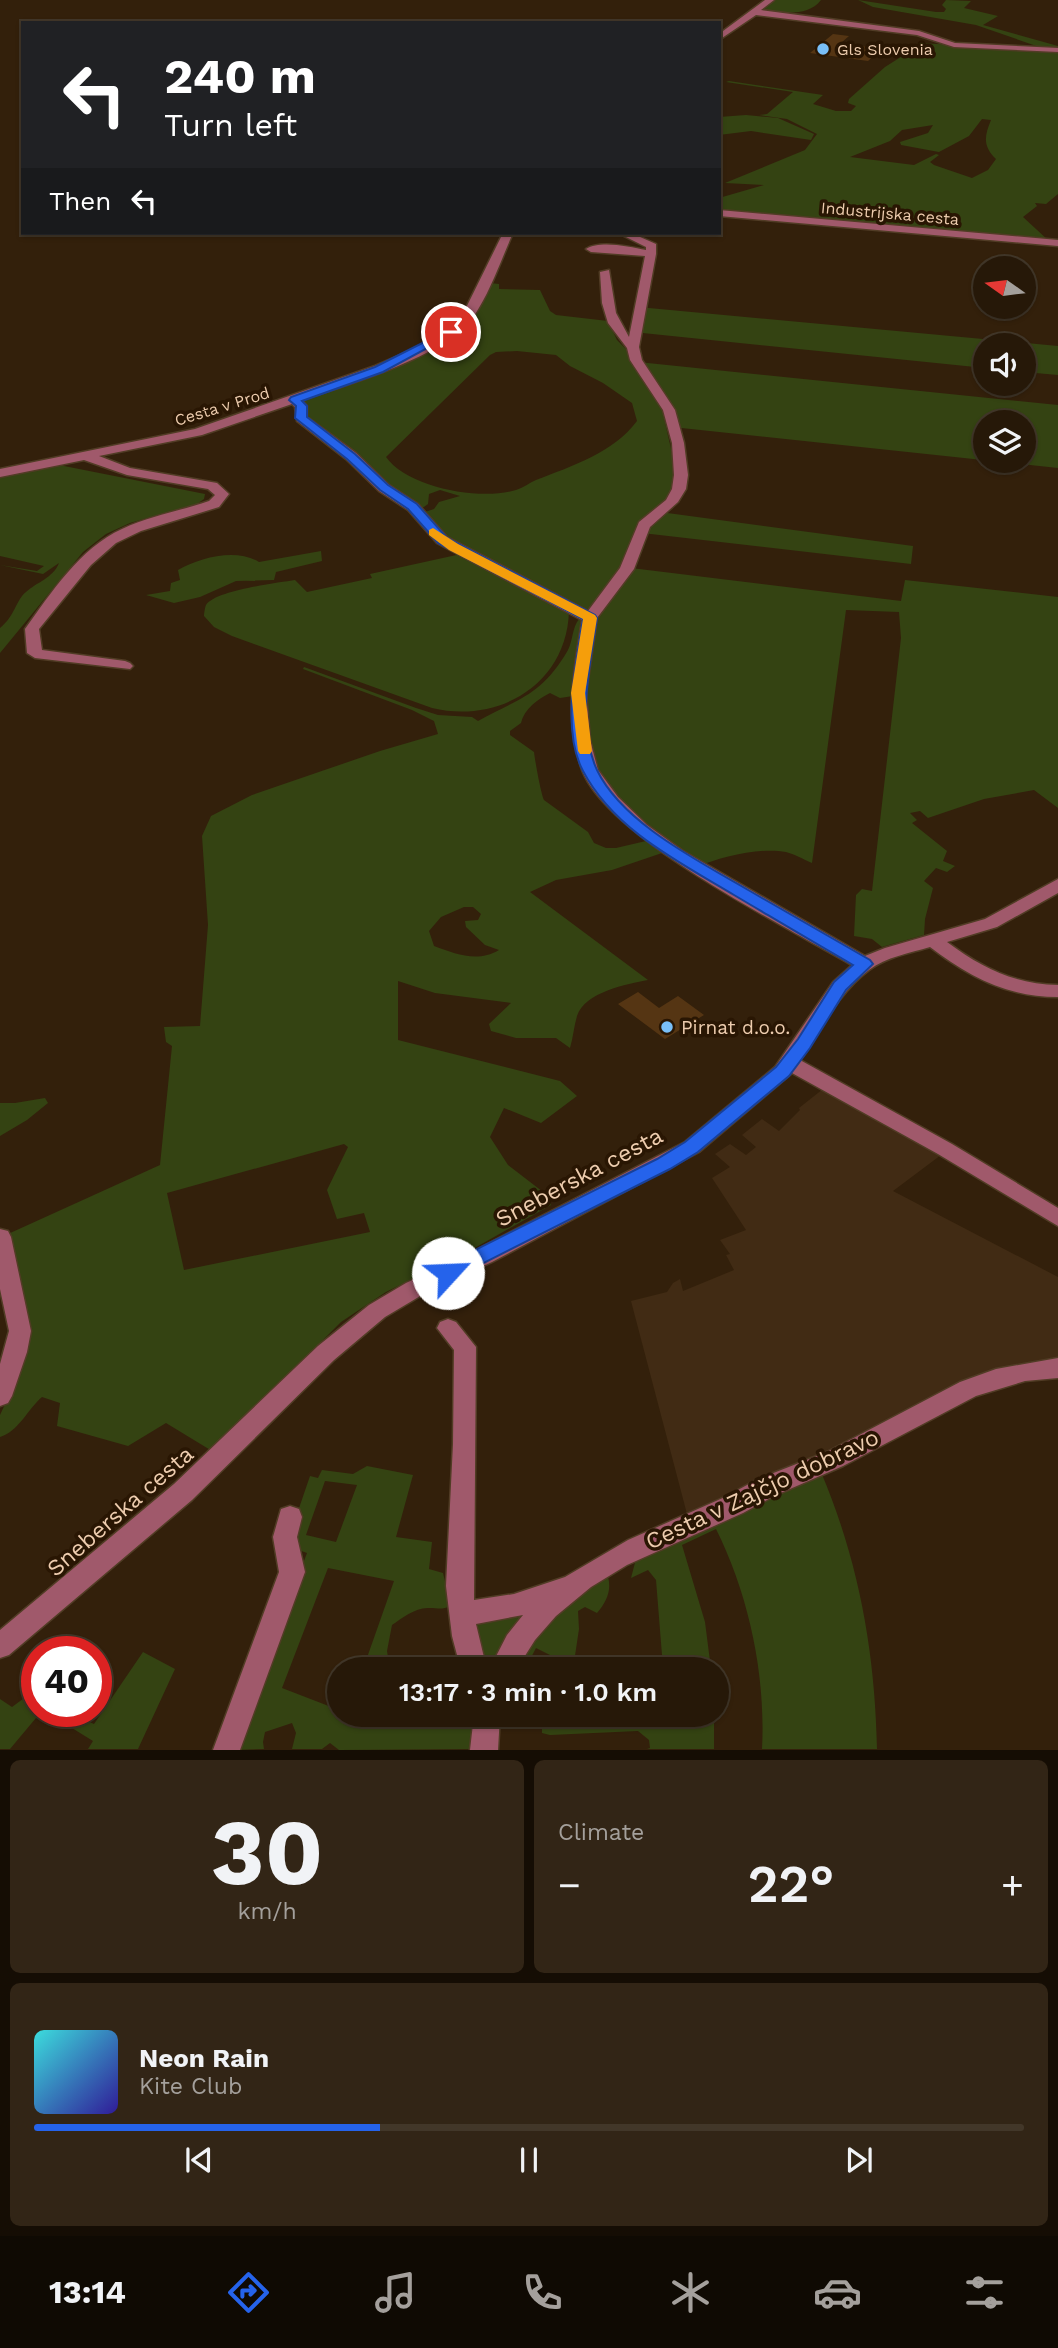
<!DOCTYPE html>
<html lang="en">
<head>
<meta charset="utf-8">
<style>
  :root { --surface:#261808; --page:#322516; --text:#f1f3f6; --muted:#a4a09c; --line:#423729; --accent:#2563eb }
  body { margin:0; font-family:"Work Sans",sans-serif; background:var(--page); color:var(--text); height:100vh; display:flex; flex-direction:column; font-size:26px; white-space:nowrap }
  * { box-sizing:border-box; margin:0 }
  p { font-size:23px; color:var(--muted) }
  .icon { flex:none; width:38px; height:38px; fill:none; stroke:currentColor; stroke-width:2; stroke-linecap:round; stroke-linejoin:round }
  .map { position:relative; height:1750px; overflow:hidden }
  .details { display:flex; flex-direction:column; gap:10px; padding:10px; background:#150d04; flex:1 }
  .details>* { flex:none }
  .top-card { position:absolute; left:21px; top:21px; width:700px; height:214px; border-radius:0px; box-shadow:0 2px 5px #0004,0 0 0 2px var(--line); background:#202124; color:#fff; overflow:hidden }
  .needle { width:46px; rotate:284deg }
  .controls { position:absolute; left:973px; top:256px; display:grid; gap:14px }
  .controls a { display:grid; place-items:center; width:63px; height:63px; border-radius:50%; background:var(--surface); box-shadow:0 2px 5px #0004,0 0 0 2px var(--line); font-size:35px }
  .speed { position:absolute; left:21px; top:1636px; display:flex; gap:14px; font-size:35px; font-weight:700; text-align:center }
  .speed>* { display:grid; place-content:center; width:91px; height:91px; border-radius:50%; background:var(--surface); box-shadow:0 2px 5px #0004,0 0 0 2px var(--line); line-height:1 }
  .speed .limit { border:10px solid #d22; background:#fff; color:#111 }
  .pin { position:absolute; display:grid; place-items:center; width:60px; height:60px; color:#fff; margin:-30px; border:4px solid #fff; border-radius:50%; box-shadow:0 2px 7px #0007 }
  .me { position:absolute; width:77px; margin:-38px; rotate:65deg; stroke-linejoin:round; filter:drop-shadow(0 0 5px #0008) }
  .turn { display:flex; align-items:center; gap:24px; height:147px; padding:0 28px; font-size:32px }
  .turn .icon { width:91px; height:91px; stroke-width:2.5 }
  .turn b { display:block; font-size:49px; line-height:60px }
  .then { display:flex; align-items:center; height:66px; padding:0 28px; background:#0003; gap:14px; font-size:26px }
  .big { font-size:52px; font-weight:600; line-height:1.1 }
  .details .widget { flex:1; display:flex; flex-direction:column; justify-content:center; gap:10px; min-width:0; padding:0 24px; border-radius:10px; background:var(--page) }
  .details .dial { align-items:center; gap:0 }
  .dial b { font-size:91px; line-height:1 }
  .song { display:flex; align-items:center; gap:21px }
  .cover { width:84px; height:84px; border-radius:10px; background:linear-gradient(135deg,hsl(180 70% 55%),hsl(250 70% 35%)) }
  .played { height:7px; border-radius:4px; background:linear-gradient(90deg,var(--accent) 35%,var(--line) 35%) }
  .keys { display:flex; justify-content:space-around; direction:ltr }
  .heat { display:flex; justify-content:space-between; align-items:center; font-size:38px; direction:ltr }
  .details .tiles { flex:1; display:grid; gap:10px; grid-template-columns:1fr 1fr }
  .widget:last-child { grid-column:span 2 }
  .trip { position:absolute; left:327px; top:1657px; width:402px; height:70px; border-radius:35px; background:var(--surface); box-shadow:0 2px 5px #0004,0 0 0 2px var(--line); font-weight:600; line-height:70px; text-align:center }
  .dock { display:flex; height:112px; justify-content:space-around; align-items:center; background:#0f0a03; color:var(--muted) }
  .dock .icon { width:49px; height:49px }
  .dock .selected { color:var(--accent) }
  .dock b { font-size:32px; color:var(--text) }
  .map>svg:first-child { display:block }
  .built { fill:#412b14 }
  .green { fill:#344312; fill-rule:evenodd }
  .building { fill:#553513 }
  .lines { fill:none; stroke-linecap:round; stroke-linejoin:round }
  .minor-casing { stroke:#513c25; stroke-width:3 }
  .minor { fill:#a0596b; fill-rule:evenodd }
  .route { fill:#2563eb; stroke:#184099; stroke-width:2 }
  .slow { fill:#f59e0b }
  .poi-dot { fill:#79bff8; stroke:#291603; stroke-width:2.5 }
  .labels { text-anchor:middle; stroke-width:7; stroke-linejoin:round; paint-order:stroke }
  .far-poi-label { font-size:16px; fill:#edccae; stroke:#291603; text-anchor:start }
  .far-street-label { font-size:16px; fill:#edccae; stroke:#291603 }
  .poi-label { font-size:19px; fill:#edccae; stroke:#291603; text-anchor:start }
  .near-street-label { font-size:23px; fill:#edccae; stroke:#291603 }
</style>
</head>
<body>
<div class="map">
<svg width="1058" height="1750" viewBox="0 0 1058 1750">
  <rect width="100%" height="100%" fill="#33200b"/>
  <!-- built -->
  <path class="built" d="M823,1089L868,1116L873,1114L941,1155L893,1191L1058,1277V1365L1006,1369L830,1456L687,1514L631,1301L667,1292L673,1283L680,1279L683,1291L734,1270L726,1255L730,1254L720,1240L746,1230L712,1178L730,1167L715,1154L730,1144L746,1155L756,1147L742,1135L762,1119L779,1131L800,1110L799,1108Z"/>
  <!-- green -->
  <path class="green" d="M774,0H821C807,18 781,12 761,10Z
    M858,0L936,12H944L946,9L942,5L946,0L971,1L964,8L998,16L983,25L1058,46V49H1045L976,25L873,7Z
    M918,43L1058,50V194L1046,204L1035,203L1037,206L1023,217L1049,241L719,212V198L764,185L725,183L805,150L817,134L787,119L759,115L767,114L793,92L726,82L729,81L823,95L813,104L836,111H851L856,106L848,103L849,99L885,67L915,48ZM982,119L991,120C984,137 983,146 996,159L988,170L972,178L934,165L930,162L939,155L936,154L914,165L850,157L890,141L902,130L933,125L928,133L900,142L901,145L939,152L969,136Z
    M746,115L778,118L814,134L811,140L751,131L719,135V117Z
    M490,283L499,284V289L540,290L550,311L556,315L608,321L617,340L626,349L662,409L674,462L675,489L629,559L590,611L581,610L446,540L425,516V512L434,509L439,502L460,496L440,490L429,494L428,504L421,509L310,427L301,400L452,335ZM517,351L556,355L570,366L603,383L632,403L637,421C613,453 572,466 536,480C529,483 523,488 516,490C481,501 408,488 386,457L490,355L496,352Z
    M638,307L1058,346V375L1024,372V345H985V368L633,332Z
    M638,362L1058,405V468L672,427ZM985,422H1024V460H985Z
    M54,464L205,494L204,499L197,504L130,523L106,534L83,552L0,653V628C15,616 16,600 26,592C37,582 53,578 59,563L43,574L0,565L37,571L44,566L0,556V476Z
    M660,512L913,546L911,564L642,533Z
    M321,551L322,561L276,572L274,580L236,581L200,597L174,603L146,595L170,591L171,583L180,580L178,570C200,557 237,548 259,562Z
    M461,554L569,611C567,684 499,724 432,708L232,636L214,627L204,616C204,614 205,607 206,605C216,590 277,583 295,580L307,592L372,578L370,574Z
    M631,568L901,601L905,580L1058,597V808L1034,790L984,799L928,818L920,811L910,813L917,820L912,823L947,851L943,861L955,866L947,872L936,868L924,881L933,888L925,919L924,935L882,947L872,939L854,936L856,895L862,889L872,891L901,638L899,612L846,610L812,863C803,859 794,854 786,852C760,847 720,857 697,867L611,803L580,738L589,648L598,614Z
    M579,619L582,620L584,628L573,696L560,698L550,693C538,699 524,709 521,723L510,731V735L534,752C535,761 541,794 544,800L588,832L594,843L606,848H616L646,841L662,853L612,870L556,880L530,892L648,980C627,984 585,992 577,1016C574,1026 573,1038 570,1048L556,1038H516L491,1031L489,1024L511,1003L435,993L398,981V1040L560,1081L577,1096L541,1123L504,1108L490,1137L508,1165L547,1195L551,1205L471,1250L386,1292L341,1322L212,1451L166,1423L128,1446L57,1426L60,1403L42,1397C28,1409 18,1432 0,1437V1415L18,1376L8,1234L160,1165L172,1046L166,1042L164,1027L200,1026L208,925L202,836L211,816L252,795L380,751L438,734L434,721L412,710L303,669L304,667L416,708L438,715L472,717L478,721C520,698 542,695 568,650C573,640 572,628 579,619ZM464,907H473L481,914L478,920L465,921L466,927L485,945L499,950C477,963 456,954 434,946L429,931L441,917ZM344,1144L348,1147L327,1190L337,1219L364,1213L370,1232L184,1270L167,1193Z
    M45,1098L48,1103L27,1120L0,1136V1103H15Z
    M367,1466L413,1475L396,1537L432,1542L429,1569L443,1573L451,1606C441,1610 439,1608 429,1608C416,1607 402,1618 392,1625L387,1651L390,1669H363L394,1581L328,1568L282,1688L339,1710L340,1715H478V1749L339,1750L330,1743L322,1749H292L296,1733L292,1723L265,1732L263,1742L264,1749L232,1750L307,1553L293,1548L297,1514L310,1476L318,1478L322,1470L353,1474ZM325,1481L357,1485L336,1542L306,1535Z
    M821,1472C859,1562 875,1652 877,1749H762C766,1676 749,1595 716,1529L682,1545L705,1622L711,1669H639L638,1656L662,1655L656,1580L648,1570L631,1578L637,1555Z
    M606,1571C613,1587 608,1600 597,1613L585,1607L578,1611L579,1629L573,1669H554L556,1658L536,1648L525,1669L509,1670L537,1631Z
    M542,1602L494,1669H478L474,1626L479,1622Z
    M143,1652L175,1669L138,1749H88L93,1741L46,1712H68L94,1724Z
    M31,1693L37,1696V1712H41L10,1749H0V1699L12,1707Z
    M562,1715L641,1718L642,1715H714V1749H647L650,1748L649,1740L638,1731L550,1735L542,1733V1728Z"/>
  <!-- building -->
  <path class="building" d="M833,34L849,36L841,43L881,49L868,61L810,53Z
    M638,992L659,1008L678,996L704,1015L665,1039L618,1004Z"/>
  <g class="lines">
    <defs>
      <path id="minor" d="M765,0H774L761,10L919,31L955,43L1058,48V52L954,47L917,35L756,15L719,40V34Z
        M719,210L1058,240V246L719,216Z
        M503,233H513C501,260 491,290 474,316C446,357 348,384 302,400L307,406V417L356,453L389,485L418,504L447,537L588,611L620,568L639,522L666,500L672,489L674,475L672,443L663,410L630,360L627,348L608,323L602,303L600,272L609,270L616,313L629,337L645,256L591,252L586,249C601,240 629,247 646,250V247L618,233H631L656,244V254L639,347L642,360L675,410L684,443L688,475L686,489L678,502L650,527L634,569L597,618L586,693L590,740L598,770L618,797L647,825L683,851L865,956L885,948L985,919L1058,879V893L997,927L947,942C982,968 1014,984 1058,985V997C1008,997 969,977 930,947C910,953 886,957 869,970C839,992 821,1029 800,1060L952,1144L1058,1208V1226L938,1154L792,1073L699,1152L492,1262L422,1295L385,1317L334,1360L192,1500L9,1655L0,1658V1630L174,1484L318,1346L369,1305L406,1283L476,1250L685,1142L775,1067L833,982L852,965C787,927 603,836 581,767C564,716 574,671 582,620L437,543L408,510L379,491L346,459L297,421L295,407L292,404L202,435L99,456L130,468L217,483L229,494L219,507L141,531L116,543L91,565L39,629L42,650L125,661L130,663L133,666L130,669L35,658L27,653L25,629C51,593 80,548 122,529C149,516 180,511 209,501L215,495L208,489L127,475L84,460L0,477V469L195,429L375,366L417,348L447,330L463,314Z
        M0,1229L8,1231L11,1237L31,1331L27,1352L12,1396L8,1403L0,1406V1364L9,1331L0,1289Z
        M448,1319L456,1322L476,1347L474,1600L514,1594L565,1577L628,1540L725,1497L758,1479L827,1452L960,1382L996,1369L1058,1358V1378L1025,1381L976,1396L843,1466L776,1495L743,1513L627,1565L591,1587L556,1616L535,1640L516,1670H489L507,1635L523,1615L476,1624L487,1670H461L452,1636L446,1586L453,1444L454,1350L437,1328L440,1322Z
        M290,1506L299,1509L302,1517L297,1537L305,1572L240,1750H213L279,1572L273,1537L281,1509Z
        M474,1715H500L498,1750H470Z"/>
    </defs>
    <!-- minor casing -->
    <use href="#minor" class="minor-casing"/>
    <!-- minor -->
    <use href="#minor" class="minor"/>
  </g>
  <!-- route -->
  <path class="route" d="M448,330L457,332L383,372L302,401L307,406V417L355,454L388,485L417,504L447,538L595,615L597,618C590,664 576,725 597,770C623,824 701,862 750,891C790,914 830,937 870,960L873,964L846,990L810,1048L789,1076L698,1152L670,1169L448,1281L441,1278L438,1273L441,1267L657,1159L685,1142L776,1067L798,1039L834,982L853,965C813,942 773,918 734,895C679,862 614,830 583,771C561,730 576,663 583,619L438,543L408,509L380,490L347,459L295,418L296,406L289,400L291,397L375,367Z"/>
  <!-- slow -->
  <path class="slow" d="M433,528L458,544L595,615L597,618L585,693L592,751L590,754H580L578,751L571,693L583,619L449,550L429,535V530Z"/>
  <!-- markers -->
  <g class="poi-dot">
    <circle cx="823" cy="49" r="7"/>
    <circle cx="667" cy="1027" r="7"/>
  </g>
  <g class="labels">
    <!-- far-poi labels -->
    <g class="far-poi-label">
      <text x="837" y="55">Gls Slovenia</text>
    </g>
    <!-- far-street labels -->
    <g class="far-street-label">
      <text transform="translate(890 213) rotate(5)" y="6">Industrijska cesta</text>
      <text transform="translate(222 406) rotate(-17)" y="6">Cesta v Prod</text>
    </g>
    <!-- poi labels -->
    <g class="poi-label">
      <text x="681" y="1034">Pirnat d.o.o.</text>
    </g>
    <!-- near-street labels -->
    <g class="near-street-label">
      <text transform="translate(579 1177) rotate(-28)" y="8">Sneberska cesta</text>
      <text transform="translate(762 1489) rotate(-25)" y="8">Cesta v Zajčjo dobravo</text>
      <text transform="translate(120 1511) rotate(-41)" y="8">Sneberska cesta</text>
    </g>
  </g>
</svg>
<div class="controls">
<a><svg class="needle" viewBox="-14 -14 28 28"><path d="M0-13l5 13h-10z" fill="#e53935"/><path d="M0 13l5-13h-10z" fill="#a4a09c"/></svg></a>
<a><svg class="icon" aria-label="sound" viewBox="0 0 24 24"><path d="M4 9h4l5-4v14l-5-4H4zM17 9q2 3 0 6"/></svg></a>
<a><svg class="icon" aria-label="layers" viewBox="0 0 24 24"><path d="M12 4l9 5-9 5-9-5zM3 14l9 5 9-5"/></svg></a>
</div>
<div class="speed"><div class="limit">40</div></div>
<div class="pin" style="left:451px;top:332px;background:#d93025"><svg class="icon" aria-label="arrive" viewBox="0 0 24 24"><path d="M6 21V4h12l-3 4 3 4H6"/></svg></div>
<svg class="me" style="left:448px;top:1273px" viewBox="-20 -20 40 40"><circle r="19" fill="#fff"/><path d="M0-13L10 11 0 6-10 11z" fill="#2563eb"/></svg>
<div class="trip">13:17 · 3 min · 1.0 km</div>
<div class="top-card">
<div class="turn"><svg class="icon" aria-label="left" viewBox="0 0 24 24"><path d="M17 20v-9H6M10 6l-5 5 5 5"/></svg><div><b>240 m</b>Turn left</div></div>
<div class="then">Then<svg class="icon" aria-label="left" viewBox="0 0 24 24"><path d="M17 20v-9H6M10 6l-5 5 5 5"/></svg></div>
</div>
</div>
<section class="details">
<div class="tiles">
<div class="widget dial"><b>30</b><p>km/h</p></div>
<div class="widget"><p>Climate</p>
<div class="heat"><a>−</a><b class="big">22°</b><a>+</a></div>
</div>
<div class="widget">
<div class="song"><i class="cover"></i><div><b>Neon Rain</b><p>Kite Club</p></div></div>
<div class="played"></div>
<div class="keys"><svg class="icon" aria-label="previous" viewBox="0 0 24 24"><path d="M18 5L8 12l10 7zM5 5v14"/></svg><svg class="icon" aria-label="pause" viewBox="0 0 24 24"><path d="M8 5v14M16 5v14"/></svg><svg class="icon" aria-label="next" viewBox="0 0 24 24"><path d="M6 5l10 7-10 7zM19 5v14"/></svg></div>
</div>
</div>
</section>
<nav class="dock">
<b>13:14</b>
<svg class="icon selected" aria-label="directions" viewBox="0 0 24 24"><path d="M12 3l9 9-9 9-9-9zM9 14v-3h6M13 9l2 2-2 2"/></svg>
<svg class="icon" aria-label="music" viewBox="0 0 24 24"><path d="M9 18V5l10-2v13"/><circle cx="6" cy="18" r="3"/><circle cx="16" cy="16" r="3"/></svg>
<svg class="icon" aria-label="phone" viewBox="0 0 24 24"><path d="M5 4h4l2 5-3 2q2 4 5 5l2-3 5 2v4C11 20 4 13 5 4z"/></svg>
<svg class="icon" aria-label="climate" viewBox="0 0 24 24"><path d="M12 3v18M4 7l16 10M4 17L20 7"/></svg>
<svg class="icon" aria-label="car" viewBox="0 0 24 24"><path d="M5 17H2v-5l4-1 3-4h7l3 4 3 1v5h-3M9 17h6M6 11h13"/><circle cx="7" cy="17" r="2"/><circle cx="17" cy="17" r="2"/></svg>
<svg class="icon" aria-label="filters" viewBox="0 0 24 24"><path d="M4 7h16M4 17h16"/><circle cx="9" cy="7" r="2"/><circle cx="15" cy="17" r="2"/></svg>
</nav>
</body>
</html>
